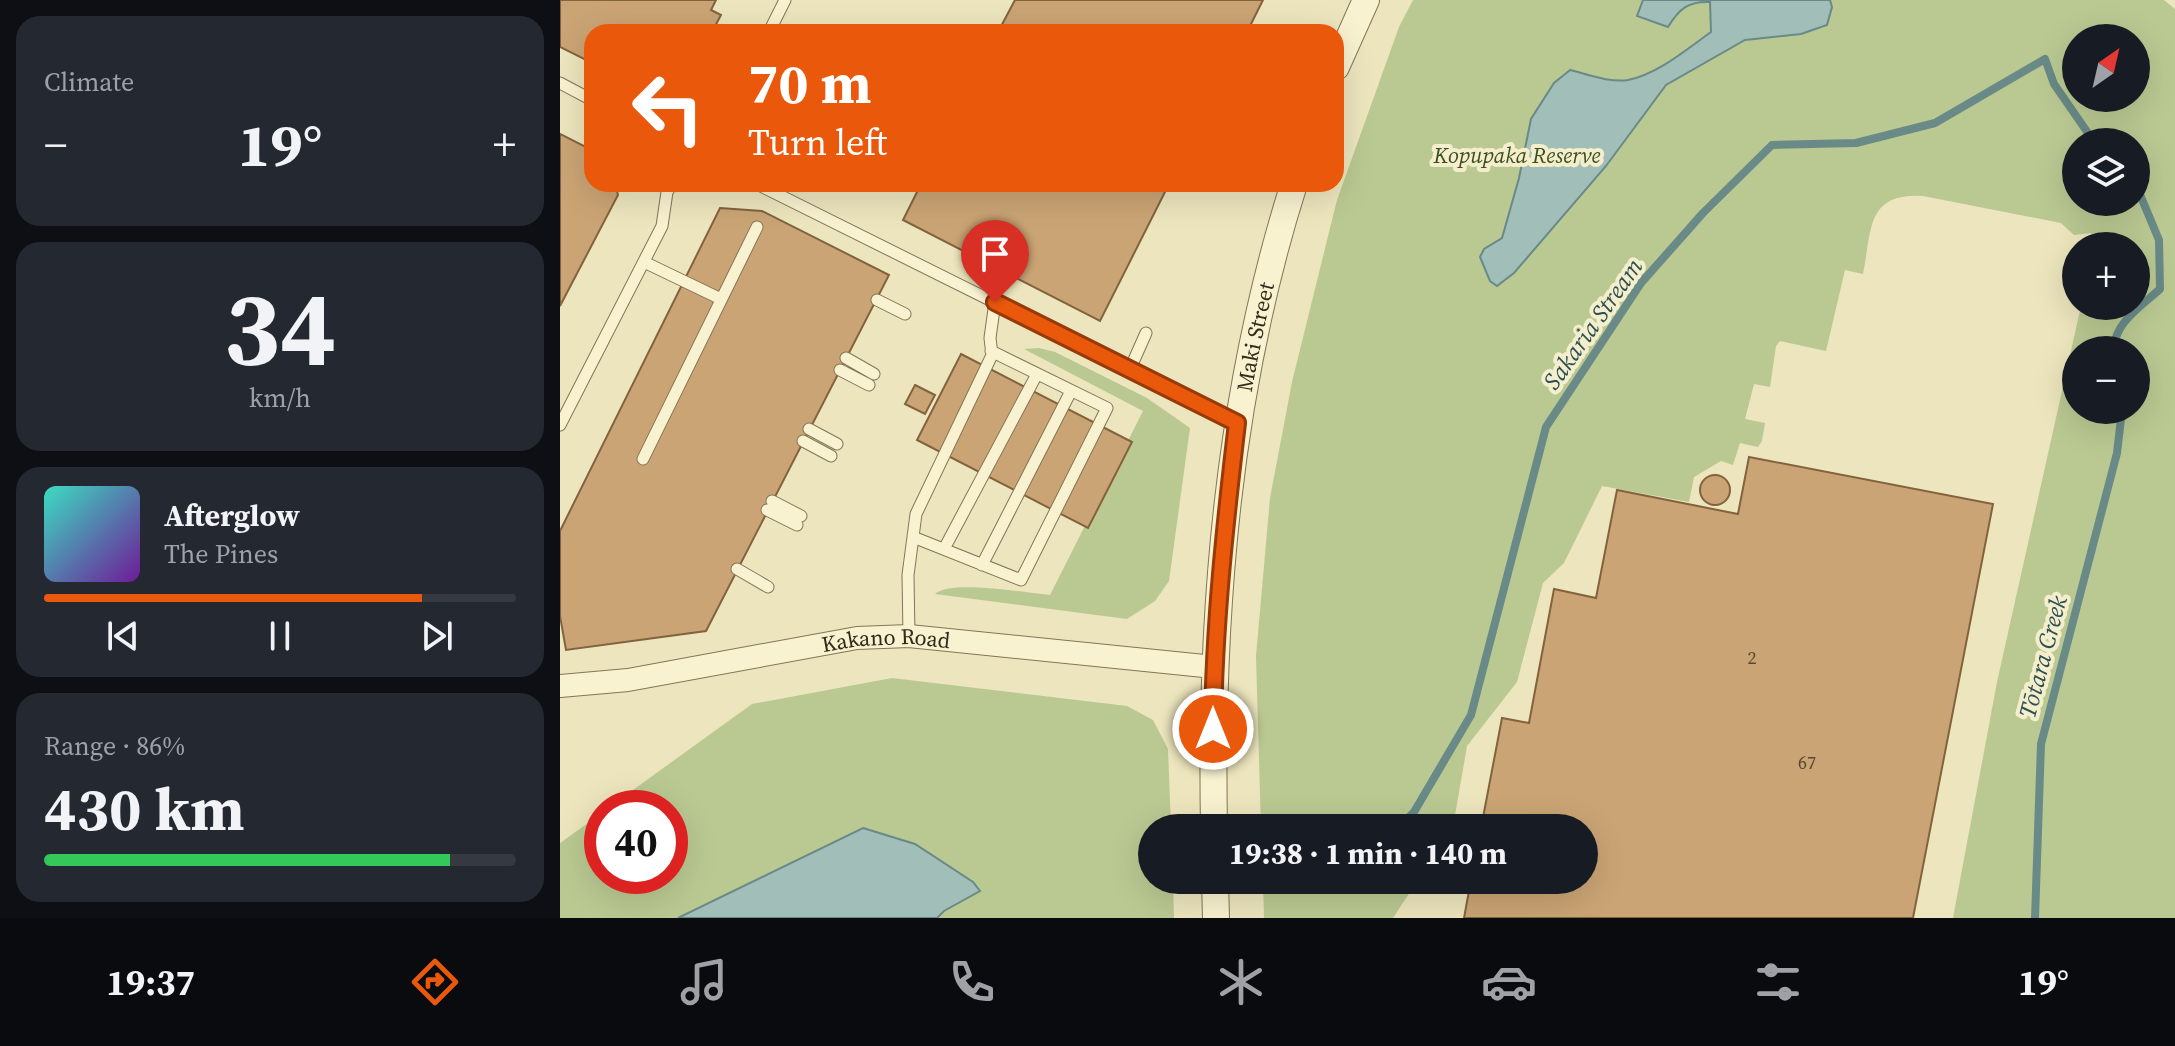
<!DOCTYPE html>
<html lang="en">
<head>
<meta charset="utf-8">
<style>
  :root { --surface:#171b24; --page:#242831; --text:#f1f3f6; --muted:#9ea1a6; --line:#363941; --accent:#ea580c }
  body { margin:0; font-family:"Source Serif 4",serif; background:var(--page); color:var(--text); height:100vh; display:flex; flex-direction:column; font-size:30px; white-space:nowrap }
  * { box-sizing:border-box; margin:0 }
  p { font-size:26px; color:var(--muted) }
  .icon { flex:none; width:44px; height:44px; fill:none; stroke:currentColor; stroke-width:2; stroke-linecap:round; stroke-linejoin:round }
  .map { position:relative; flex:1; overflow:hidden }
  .details { display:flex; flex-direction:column; gap:16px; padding:16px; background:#0d0f14; width:560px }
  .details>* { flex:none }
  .banner { position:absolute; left:24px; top:24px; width:760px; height:168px; border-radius:24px; box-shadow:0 8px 32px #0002; background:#ea580c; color:#fff; overflow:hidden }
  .needle { width:52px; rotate:34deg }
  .fabs { position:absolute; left:1502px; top:24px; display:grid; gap:16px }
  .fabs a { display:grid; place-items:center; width:88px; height:88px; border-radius:50%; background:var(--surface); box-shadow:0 8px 32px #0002; font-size:40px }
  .speed { position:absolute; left:24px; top:790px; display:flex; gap:16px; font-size:40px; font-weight:700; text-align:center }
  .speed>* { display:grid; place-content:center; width:104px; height:104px; border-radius:50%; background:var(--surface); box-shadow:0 8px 32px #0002; line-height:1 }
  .speed .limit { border:12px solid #d22; background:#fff; color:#111 }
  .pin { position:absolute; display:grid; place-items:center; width:68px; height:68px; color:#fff; margin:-82px -34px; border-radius:50% 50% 50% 0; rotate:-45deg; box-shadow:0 0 8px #0007 }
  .pin .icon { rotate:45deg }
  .me { position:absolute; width:88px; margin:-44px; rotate:0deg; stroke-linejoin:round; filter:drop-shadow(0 0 6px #0008) }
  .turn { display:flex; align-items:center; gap:28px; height:168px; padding:0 32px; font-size:36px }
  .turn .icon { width:104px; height:104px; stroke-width:2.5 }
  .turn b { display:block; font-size:56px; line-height:68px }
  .big { font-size:60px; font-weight:700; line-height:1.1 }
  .details .card { flex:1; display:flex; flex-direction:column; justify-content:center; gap:12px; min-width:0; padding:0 28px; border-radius:24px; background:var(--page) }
  .details .dial { align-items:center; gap:0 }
  .dial b { font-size:104px; line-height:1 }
  .song { display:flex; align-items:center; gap:24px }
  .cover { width:96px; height:96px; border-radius:12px; background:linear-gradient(135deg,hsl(170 70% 55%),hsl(280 70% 35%)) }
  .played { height:8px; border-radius:4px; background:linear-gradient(90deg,var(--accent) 80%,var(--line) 80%) }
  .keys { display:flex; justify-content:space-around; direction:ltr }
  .heat { display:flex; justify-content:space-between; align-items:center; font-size:44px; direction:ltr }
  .charge { height:12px; border-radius:6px; background:linear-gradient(90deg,#34c759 86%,var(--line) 0) }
  .trip { position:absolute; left:578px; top:814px; width:460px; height:80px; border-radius:40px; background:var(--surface); box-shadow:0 8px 32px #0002; font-weight:700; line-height:80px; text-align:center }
  .menu { display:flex; height:128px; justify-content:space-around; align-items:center; background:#090b0e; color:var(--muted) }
  .menu .icon { width:56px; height:56px }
  .menu .active { color:var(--accent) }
  .menu b { font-size:36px; color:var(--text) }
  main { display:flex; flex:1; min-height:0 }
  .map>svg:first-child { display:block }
  .green { fill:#bac992; fill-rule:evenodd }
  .water { fill:#a1beb9; stroke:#698a87; stroke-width:2 }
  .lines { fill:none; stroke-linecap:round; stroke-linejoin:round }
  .stream { stroke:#698a87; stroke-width:8 }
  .building { fill:#caa474; stroke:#82633d; stroke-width:2 }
  .service-casing { stroke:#837557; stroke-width:13 }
  .minor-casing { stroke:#837557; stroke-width:24 }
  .tertiary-casing { stroke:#837557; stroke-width:28 }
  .service { stroke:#f8f2d0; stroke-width:11 }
  .minor { stroke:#f8f2d0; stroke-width:22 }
  .tertiary { stroke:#f8f2d0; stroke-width:26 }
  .route-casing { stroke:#983908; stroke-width:20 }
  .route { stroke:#ea580c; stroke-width:14 }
  .labels { text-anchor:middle; stroke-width:8; stroke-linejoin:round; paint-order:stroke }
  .number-label { font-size:18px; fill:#594831 }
  .park-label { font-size:22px; font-style:italic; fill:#3d4f22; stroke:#f4eecc }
  .street-label { font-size:22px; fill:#332a1b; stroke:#f4eecc }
  .water-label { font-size:24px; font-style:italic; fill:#2b4f53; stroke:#f4eecc }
</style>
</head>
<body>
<main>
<section class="details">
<div class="card"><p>Climate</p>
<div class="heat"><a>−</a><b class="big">19°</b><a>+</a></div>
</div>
<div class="card dial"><b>34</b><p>km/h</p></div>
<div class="card">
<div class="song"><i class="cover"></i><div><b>Afterglow</b><p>The Pines</p></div></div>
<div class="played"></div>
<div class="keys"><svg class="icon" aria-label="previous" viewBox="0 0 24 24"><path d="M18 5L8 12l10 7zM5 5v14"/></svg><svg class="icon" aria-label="pause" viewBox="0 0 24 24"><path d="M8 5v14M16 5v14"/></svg><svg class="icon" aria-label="next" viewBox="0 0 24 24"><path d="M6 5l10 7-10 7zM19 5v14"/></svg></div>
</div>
<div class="card"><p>Range · 86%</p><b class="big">430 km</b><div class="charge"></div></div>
</section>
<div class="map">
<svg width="1615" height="918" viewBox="0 0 1615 918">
  <rect width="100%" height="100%" fill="#ece5bd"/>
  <!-- green -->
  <path class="green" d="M853,0H1604L1615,9V918H1393L1437,682L1521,306H1576V246H1531V233L1514,235L1501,223L1363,196C1306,193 1312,229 1303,274L1285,270L1266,351L1220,341L1216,346L1210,387L1194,384L1185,419L1205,423L1202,441L1198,447L1180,443L1173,465L1161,461L1134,477L1129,502L1042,486L1004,563L983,583L957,682L907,746L894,821L890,828H701L696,656L710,498L732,382L777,200L839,27ZM1516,38H1576V98H1516ZM1516,142H1576V202H1516ZM1516,350H1576V410H1516Z
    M479,348L495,352L587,398L630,428L609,581L595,601L567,619L375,594C390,579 467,593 490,595L583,411L464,349Z
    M332,678L567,706L593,720L608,749L611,828H592V880H613L614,918H0V843L42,813V876H110V808H48L192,704Z
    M703,880H858L833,918H704Z"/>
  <!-- water -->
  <path class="water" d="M1083,0H1270L1272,7L1267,25L1241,34L1185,40L1106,85L1046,166L954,273L937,286L930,281L920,257L924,249L942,238L959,178L971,119L994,83L1010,70C1027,74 1050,83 1068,80C1098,74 1127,49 1151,32L1150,2C1128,1 1119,9 1108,27L1077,16Z
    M303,828L355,844L413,882L420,891L384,911L377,918H118Z"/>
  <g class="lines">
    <!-- stream -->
    <path class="stream" d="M1555,350C1551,325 1584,304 1600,289L1599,240L1576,185
      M838,828L854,812L911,715L986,427L1081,283L1143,213L1212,145L1296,143L1375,123L1485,59L1494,84L1530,136L1537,142
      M751,881L754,880
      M1475,918L1481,744L1557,453L1562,410"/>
  </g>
  <!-- building -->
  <path class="building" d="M0,0H156L151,10L161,15L152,32H32V63L0,47Z
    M455,0H703L687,32H438Z
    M0,134L32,150V184H55L58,195L0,306Z
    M361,184H609L540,321L343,220Z
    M160,208L202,211L329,275L146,631L6,650L0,616V531Z
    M401,354L572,442L528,528L357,440Z
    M355,385L375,395L365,414L345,404Z
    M1189,457L1433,504L1353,918H904L911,880H1024V828H921L942,718L969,723L994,589L1036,598L1057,490L1178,514Z
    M1140 490a15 15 0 1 1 30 0a15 15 0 1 1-30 0Z"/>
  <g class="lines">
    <defs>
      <path id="service" d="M209,32L225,0
        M0,83L32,100
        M197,184L677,423
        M84,262L161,299
        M317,300L345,314
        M286,358L314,374
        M570,369L586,333
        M280,370L309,385
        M0,425L102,226L107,192L112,184
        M249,429L277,444
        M243,441L271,456
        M83,459L197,227
        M212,501L241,516
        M207,510L237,525
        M353,537L461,580L547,408L431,351
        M384,549L477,374
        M422,565L511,391
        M177,569L208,587
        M349,636L348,575L356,514L432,355L430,338L435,302"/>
      <g id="minor">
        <path id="s1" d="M0,686L68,680L297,638L349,636L654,667"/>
      </g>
      <g id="tertiary">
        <path d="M776,67L806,0"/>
        <path id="s2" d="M654,828C650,611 668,392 734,184"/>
        <path d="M655,880L656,918"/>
      </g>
    </defs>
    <!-- service casing -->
    <use href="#service" class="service-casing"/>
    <!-- minor casing -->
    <use href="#minor" class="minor-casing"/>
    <!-- tertiary casing -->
    <use href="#tertiary" class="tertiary-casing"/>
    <!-- service -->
    <use href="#service" class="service"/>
    <!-- minor -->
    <use href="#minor" class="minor"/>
    <!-- tertiary -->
    <use href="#tertiary" class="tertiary"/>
  </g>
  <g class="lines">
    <defs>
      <path id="route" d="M435,302L677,423C665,525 654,626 653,729"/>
    </defs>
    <!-- route casing -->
    <use href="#route" class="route-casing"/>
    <!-- route -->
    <use href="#route" class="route"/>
  </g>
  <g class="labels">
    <!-- number labels -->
    <g class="number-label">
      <text x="1192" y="664">2</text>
      <text x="1247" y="769">67</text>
    </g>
    <!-- park labels -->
    <g class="park-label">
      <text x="957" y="163">Kopupaka Reserve</text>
    </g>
    <!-- street labels -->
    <g class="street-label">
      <text dy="8" stroke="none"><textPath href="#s2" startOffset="494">Maki Street</textPath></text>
      <text dy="8" stroke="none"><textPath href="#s1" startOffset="330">Kakano Road</textPath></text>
    </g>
    <!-- water labels -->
    <g class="water-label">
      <text transform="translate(1033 324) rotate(-55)" y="8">Sakaria Stream</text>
      <text transform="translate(1483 657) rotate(-75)" y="8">Tōtara Creek</text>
    </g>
  </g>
</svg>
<div class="fabs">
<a><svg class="needle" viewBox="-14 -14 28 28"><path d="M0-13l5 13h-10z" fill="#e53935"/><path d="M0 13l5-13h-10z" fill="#9ea1a6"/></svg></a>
<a><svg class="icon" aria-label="layers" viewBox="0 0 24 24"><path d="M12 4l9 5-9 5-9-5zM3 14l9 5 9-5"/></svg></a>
<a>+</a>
<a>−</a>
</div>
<div class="speed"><div class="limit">40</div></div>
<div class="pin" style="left:435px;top:302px;background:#d93025"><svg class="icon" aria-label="arrive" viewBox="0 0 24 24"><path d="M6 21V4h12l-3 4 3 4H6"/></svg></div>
<svg class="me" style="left:653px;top:729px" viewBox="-20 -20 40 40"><circle r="17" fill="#ea580c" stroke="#fff" stroke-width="3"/><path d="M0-11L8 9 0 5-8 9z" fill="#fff"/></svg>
<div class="trip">19:38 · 1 min · 140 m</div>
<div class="banner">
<div class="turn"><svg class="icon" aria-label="left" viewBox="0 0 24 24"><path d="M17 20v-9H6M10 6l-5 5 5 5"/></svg><div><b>70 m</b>Turn left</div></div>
</div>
</div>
</main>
<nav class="menu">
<b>19:37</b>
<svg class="icon active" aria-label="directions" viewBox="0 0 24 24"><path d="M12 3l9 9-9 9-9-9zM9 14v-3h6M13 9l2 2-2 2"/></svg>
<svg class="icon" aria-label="music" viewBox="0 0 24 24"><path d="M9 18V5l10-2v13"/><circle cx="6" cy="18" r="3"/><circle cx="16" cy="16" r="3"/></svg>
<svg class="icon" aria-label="phone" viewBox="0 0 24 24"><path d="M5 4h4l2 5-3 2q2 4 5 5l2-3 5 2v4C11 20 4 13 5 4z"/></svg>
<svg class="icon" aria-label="climate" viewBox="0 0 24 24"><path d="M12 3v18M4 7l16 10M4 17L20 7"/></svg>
<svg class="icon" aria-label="car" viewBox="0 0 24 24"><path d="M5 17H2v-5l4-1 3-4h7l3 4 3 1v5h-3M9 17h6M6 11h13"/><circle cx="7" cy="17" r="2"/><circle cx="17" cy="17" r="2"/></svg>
<svg class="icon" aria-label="filters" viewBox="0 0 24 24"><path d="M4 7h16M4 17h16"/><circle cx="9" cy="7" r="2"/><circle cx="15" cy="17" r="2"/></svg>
<b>19°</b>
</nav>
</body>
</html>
